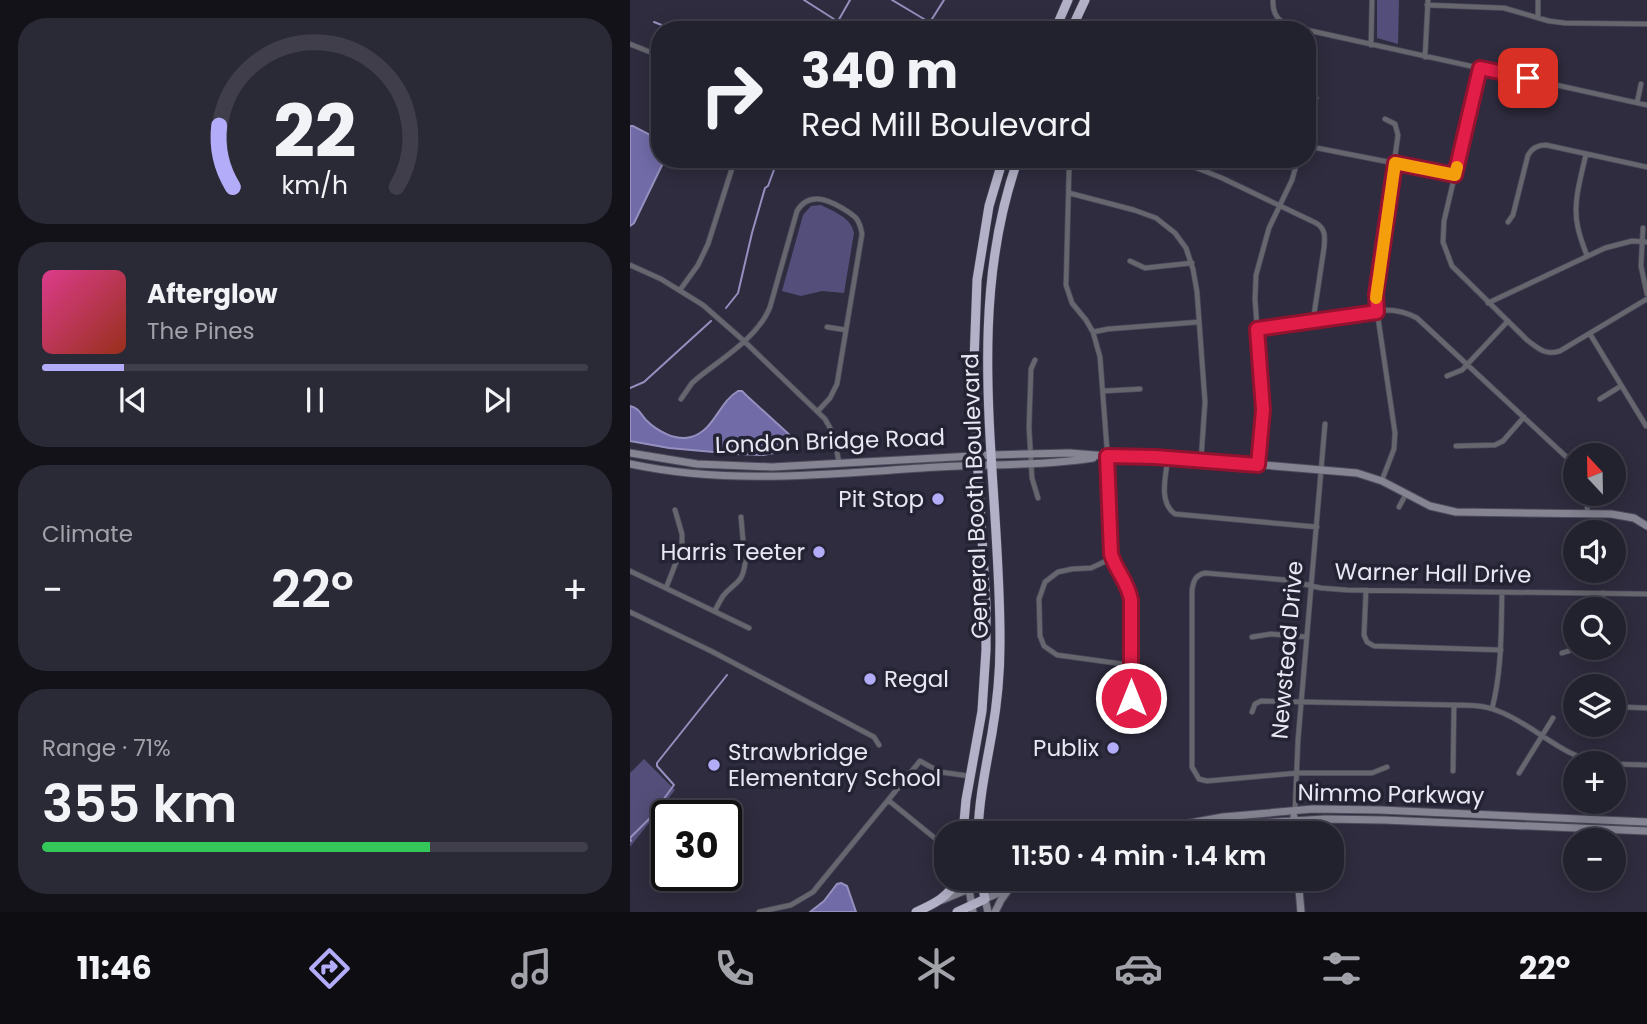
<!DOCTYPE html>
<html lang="en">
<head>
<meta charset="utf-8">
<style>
  :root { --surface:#22212e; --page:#2a2936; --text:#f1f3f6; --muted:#a2a3aa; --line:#3f3e4a; --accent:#b3adf9 }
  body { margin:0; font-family:Poppins,sans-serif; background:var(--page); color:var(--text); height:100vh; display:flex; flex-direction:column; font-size:26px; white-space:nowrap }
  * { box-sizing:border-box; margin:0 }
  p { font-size:23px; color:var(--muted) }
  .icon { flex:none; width:38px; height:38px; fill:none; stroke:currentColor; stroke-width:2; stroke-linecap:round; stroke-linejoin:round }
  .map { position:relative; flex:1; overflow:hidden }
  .side { display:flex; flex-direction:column; gap:18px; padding:18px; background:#131219; width:630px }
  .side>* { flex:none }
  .banner { position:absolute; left:21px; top:21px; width:665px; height:147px; border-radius:28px; box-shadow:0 4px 18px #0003,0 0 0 2px var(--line); background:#22212e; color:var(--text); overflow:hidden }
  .needle { width:46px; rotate:338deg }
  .buttons { position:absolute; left:933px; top:443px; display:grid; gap:14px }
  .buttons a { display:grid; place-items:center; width:63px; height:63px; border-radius:50%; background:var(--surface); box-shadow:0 4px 18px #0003,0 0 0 2px var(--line); font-size:35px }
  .speed { position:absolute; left:21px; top:800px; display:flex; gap:14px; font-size:35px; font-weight:700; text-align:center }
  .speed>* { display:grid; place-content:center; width:91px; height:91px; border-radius:50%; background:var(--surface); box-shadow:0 4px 18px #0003,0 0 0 2px var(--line); line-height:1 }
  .speed .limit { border:4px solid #111; border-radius:10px; background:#fff; color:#111 }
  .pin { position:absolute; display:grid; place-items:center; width:60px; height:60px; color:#fff; margin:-30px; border-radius:14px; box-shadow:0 4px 10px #0006 }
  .me { position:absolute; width:77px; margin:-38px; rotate:0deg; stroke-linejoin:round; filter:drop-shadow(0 0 5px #0008) }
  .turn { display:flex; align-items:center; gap:24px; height:147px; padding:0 35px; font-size:32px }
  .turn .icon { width:91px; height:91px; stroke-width:2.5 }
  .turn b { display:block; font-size:49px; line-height:60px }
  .big { font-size:52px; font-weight:600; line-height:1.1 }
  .side .card { flex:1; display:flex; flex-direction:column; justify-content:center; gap:10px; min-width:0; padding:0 24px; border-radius:28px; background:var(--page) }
  .side .dial { align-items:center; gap:0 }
  .dial svg { height:182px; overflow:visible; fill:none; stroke:var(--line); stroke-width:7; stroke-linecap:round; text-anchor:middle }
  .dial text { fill:var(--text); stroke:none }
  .song { display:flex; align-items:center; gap:21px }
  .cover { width:84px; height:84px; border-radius:10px; background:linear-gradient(135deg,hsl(330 70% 55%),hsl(10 70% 35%)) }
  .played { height:7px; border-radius:4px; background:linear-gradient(90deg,var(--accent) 15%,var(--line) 15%) }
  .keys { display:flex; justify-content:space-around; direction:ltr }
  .heat { display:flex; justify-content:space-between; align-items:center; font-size:38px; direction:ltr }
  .charge { height:10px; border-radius:5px; background:linear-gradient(90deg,#34c759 71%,var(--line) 0) }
  .trip { position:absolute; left:304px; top:821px; width:410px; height:70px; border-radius:28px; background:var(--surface); box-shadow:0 4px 18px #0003,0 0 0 2px var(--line); font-weight:600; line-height:70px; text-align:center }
  .dock { display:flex; height:112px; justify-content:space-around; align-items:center; background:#0e0d12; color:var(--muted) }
  .dock .icon { width:49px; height:49px }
  .dock .active { color:var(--accent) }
  .dock b { font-size:32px; color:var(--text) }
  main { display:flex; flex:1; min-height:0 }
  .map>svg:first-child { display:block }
  .green { fill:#534f7a }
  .water { fill:#716ba8; stroke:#9590bf; stroke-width:2 }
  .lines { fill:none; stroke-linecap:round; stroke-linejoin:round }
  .stream { stroke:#9590bf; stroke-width:2 }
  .street-casing { stroke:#4c4a5b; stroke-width:6 }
  .secondary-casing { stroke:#4c4a5b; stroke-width:9 }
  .highway-casing { stroke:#4c4a5b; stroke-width:10 }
  .street { stroke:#66666f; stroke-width:4.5 }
  .secondary { stroke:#858493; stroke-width:7 }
  .highway { stroke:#b2b1c7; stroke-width:9 }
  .route-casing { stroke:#92132f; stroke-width:18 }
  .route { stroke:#e11d48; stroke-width:12 }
  .slow { stroke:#f59e0b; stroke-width:12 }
  .poi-dot { fill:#b3adf9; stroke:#242334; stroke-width:2.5 }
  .labels { text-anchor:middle; stroke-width:7; stroke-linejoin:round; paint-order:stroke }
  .street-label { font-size:23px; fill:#e8e8f4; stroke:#242334 }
  .poi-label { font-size:23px; fill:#e8e8f4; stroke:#242334; text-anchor:end }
</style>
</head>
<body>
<main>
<section class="side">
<div class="card dial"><svg viewBox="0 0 100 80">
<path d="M14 69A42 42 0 1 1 86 69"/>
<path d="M14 69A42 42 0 0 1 8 42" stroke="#b3adf9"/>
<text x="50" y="56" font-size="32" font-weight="700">22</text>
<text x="50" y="72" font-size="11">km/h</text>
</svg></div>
<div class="card">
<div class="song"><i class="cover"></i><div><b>Afterglow</b><p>The Pines</p></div></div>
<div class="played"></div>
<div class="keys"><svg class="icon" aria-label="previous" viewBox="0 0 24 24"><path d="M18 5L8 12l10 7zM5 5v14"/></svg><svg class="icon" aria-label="pause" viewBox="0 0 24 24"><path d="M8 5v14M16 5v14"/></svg><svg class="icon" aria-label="next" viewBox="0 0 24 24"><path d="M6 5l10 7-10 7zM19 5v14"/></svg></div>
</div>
<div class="card"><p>Climate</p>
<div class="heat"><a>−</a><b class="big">22°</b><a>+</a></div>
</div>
<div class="card"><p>Range · 71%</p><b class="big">355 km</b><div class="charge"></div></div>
</section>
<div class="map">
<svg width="1017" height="912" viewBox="0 0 1017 912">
  <rect width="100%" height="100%" fill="#2e2c3e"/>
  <!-- green -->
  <path class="green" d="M747,0H769L768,44L747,38Z
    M191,205C204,212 221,217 224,233L214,293L192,291L171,296L152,291L173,215L181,206Z
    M14,759L45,790L0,847V773Z"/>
  <!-- water -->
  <path class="water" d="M0,126H3L30,140V159H35L4,223L0,226Z
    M108,391H112L117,396L162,437L164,441L149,452L133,455L106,454L39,448L0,441V406C9,408 10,413 16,420C27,431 45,441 61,437C84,431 89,402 108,391Z
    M211,883L217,886L226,912H180L194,901L207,884Z"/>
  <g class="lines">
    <!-- stream -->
    <path class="stream" d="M174,0L207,21L218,30
      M262,0L299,22
      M24,22L44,30
      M203,30L220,0
      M295,30L314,0
      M96,308L108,293L122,233L135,188L138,186L148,159
      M0,388L14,382L81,321
      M1,841L0,838L19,819L44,785L27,766V763L97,675"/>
    <defs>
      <path id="street" d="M643,0C642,23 657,25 676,30
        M797,5L874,8L919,21L935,23L1017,24
        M908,18V0
        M677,30L1017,105
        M0,44L30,56
        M741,45L742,0
        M795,57L798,0
        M850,68L814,221L813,242L822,266L897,340C908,348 915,356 930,351L1017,299
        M1007,103L1011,84
        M677,115L681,103L686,98
        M677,146L825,175
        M956,154C951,177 942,204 948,228C950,238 954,247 957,256
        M441,159L439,172L436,285L442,303L456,320L463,332L470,357L477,449L481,554C486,571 498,582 501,600V698
        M544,159L592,178L686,223C696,229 695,237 694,248L683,321
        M439,193L504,210L526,218L545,233L556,248L563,269L567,292L575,402L571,460
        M878,222L883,215L898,155C902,148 908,145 916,145L1017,167
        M1013,228L1011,266L1017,294
        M500,261L515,268L562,263
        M0,265L31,279L73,305L114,341L195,419L204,435L209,463
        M50,290L68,265L78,244L105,159
        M858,303L975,248L1002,241L1017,242
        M197,327L216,330
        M627,329L755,310C767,310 776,312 787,318L945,465
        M463,332L478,329L569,322
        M960,334L1016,426
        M405,360L401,369L399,427L402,478L408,498
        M817,376L832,370L878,321
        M473,391L510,389
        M51,399L62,383L69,377C93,358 129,336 140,307L167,211C178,192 197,199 212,208C217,211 222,214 226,218C230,223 231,228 232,234L207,384L200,398L188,411
        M970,399L991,386
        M826,446L865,445L873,441L894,417
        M538,457C536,476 528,502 545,514L687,527
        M628,464L633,410L625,299L626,275L639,228L662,180L668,159
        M752,480L764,449L765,433L747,311L746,294L768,135L765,124L755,119
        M769,507L776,494
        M957,514L958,494
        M481,556L474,562L461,568L442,569L428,572L415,582L409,599L410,636L414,646L427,655L500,665
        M0,571L119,628
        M36,588L52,547V534L45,510
        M736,590L734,635L737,642L744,646L871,650
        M972,609L973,593
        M85,611C87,606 90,601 93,596C104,582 113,584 115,563L111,517
        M0,612L81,651L244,737L249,745
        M622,637L641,634L677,637
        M932,653L945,649L959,648
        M985,702L992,707L1017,708
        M862,709C872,670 871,632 872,592
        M622,712L625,704L631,701L824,705C838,705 854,705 868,711C904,724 932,758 972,763
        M984,764L1017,765
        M757,767L742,773H667L577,781L569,779L562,767V591C563,582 565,575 575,573L656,580L691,588L717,590L1017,594
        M823,771L824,705
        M889,773L923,718
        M258,800L317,848
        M665,810L668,740L695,424
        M316,875L317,873
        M129,912L161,905L183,892L290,761L310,772L339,776"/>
      <path id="secondary" d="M0,453L67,464L142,467L361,455L440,453L477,456L538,457L727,473L752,481L800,506L826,512L981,514L1004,518L1017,526
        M0,464C102,486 205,473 308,467C360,464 412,466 463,458
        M664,817L665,833
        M505,833L593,817L683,809L750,810L1017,822
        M556,833L613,824L695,819L754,820L1017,831
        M337,878L343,912
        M668,878L671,912
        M312,900L365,878
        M358,912L355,899L402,878
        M365,912L371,900L379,889"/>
      <path id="highway" d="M425,30L438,0
        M441,30L455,0
        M333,833L336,800L352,711L356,650V605L343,389L347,280L359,206L373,159
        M348,833C349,799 356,767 362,733C367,704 370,674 370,644C371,482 332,316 388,159
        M286,912C304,904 319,897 328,878
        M327,912L355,899L351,878"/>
    </defs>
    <!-- street casing -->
    <use href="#street" class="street-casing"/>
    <!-- secondary casing -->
    <use href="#secondary" class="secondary-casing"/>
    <!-- highway casing -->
    <use href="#highway" class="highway-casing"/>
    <!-- street -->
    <use href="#street" class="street"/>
    <!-- secondary -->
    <use href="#secondary" class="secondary"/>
    <!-- highway -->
    <use href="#highway" class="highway"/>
  </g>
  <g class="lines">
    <defs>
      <path id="route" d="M501,698V600C498,582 486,571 481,554L477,456L525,457L628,465L633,410L627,329L747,312L746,294L765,163L825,175L850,68L898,78"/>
    </defs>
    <!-- route casing -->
    <use href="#route" class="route-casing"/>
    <!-- route -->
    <use href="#route" class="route"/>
    <!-- slow -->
    <path class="slow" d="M746,298L765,163L825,175L827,167"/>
  </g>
  <!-- markers -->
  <g class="poi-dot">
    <circle cx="308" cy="499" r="7"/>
    <circle cx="189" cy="552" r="7"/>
    <circle cx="240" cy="679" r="7"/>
    <circle cx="483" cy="748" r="7"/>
    <circle cx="84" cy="765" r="7"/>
  </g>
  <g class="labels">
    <!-- street labels -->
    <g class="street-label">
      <text transform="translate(200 441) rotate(-2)" y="8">London Bridge Road</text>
      <text transform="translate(345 496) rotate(-92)" y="8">General Booth Boulevard</text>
      <text transform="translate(803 573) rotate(1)" y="8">Warner Hall Drive</text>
      <text transform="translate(657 650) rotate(-85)" y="8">Newstead Drive</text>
      <text transform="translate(761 794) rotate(1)" y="8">Nimmo Parkway</text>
    </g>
    <!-- poi labels -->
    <g class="poi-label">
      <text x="294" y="507">Pit Stop</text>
      <text x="175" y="560">Harris Teeter</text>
      <text x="254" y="687" text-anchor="start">Regal</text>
      <text x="469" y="756">Publix</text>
      <text x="98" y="760" text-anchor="start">Strawbridge<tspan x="98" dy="26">Elementary School</tspan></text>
    </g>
  </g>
</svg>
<div class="buttons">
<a><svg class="needle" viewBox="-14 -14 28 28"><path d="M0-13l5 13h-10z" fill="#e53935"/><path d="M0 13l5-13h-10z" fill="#a2a3aa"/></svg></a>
<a><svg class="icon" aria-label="sound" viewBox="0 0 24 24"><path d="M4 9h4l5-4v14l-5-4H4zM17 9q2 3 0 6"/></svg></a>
<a><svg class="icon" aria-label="search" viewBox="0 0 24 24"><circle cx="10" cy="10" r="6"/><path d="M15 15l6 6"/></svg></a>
<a><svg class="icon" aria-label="layers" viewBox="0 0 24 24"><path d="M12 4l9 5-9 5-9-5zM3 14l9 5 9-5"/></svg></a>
<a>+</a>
<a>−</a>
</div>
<div class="speed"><div class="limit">30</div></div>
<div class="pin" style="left:898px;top:78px;background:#d93025"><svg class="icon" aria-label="arrive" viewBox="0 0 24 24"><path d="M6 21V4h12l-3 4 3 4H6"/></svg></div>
<svg class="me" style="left:501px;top:698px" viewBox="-20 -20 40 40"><circle r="17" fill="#e11d48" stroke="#fff" stroke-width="3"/><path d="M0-11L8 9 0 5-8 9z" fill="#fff"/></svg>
<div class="trip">11:50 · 4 min · 1.4 km</div>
<div class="banner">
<div class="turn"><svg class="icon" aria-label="right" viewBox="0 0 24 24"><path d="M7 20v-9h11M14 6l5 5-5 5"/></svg><div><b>340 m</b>Red Mill Boulevard</div></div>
</div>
</div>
</main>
<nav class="dock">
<b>11:46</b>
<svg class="icon active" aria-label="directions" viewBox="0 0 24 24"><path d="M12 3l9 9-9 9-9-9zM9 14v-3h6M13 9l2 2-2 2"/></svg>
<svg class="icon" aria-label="music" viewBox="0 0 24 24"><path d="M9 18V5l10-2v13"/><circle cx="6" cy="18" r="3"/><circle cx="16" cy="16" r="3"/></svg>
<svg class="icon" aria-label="phone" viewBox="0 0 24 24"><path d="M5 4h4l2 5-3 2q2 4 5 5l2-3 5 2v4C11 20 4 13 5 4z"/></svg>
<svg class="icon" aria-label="climate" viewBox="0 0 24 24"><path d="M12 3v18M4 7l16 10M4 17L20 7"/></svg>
<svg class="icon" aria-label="car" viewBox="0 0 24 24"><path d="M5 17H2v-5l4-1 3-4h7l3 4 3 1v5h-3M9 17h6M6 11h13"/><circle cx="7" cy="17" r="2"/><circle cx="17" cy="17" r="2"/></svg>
<svg class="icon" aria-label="filters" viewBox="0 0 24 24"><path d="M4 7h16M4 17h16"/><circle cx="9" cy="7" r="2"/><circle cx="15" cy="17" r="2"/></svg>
<b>22°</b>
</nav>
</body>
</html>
